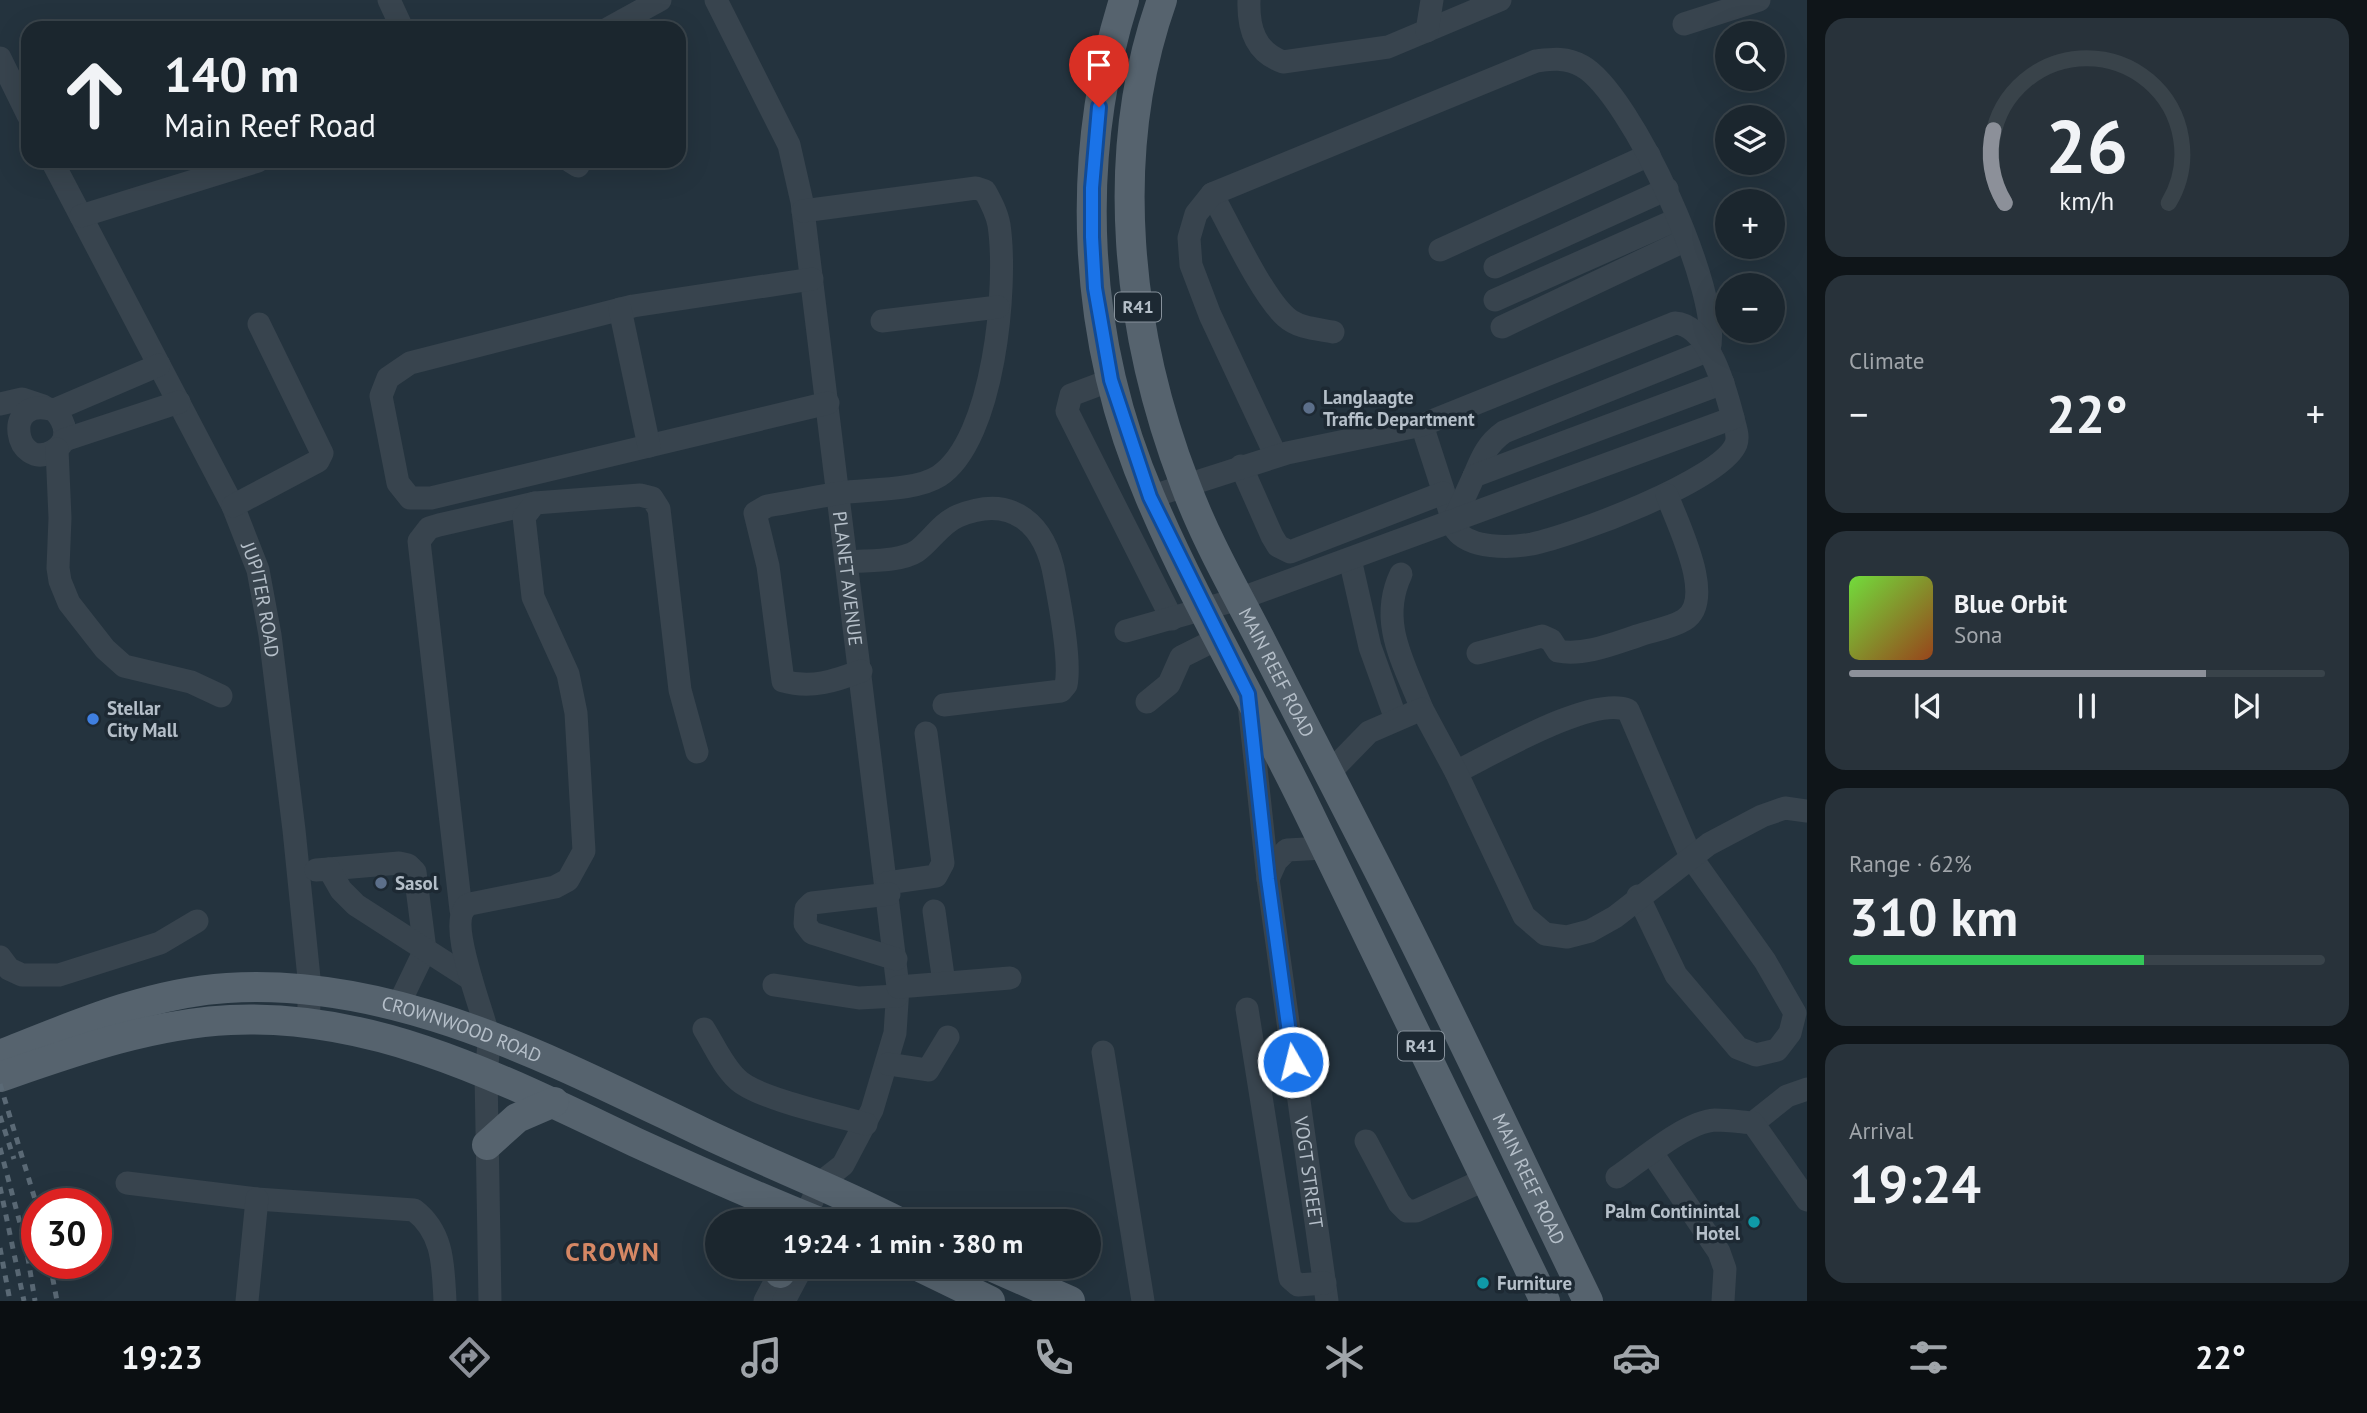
<!DOCTYPE html>
<html lang="en">
<head>
<meta charset="utf-8">
<style>
  :root { --surface:#1b262e; --page:#28323a; --text:#f1f3f6; --muted:#a0a5aa; --line:#39434a; --accent:#8c9099 }
  body { margin:0; font-family:"PT Sans",sans-serif; background:var(--page); color:var(--text); height:100vh; display:flex; flex-direction:column; font-size:26px; white-space:nowrap }
  * { box-sizing:border-box; margin:0 }
  p { font-size:23px; color:var(--muted) }
  .icon { flex:none; width:38px; height:38px; fill:none; stroke:currentColor; stroke-width:2; stroke-linecap:round; stroke-linejoin:round }
  .map { position:relative; flex:1; overflow:hidden }
  .sheet { display:flex; flex-direction:column; gap:18px; padding:18px; background:#0f1519; width:560px }
  .sheet>* { flex:none }
  .top-card { position:absolute; left:21px; top:21px; width:665px; height:147px; border-radius:21px; box-shadow:0 7px 28px #0002,0 0 0 2px var(--line); background:#1b262e; color:var(--text); overflow:hidden }
  .buttons { position:absolute; left:1715px; top:21px; display:grid; gap:14px }
  .buttons a { display:grid; place-items:center; width:70px; height:70px; border-radius:50%; background:var(--surface); box-shadow:0 7px 28px #0002,0 0 0 2px var(--line); font-size:35px }
  .speed { position:absolute; left:21px; top:1188px; display:flex; gap:14px; font-size:35px; font-weight:700; text-align:center }
  .speed>* { display:grid; place-content:center; width:91px; height:91px; border-radius:50%; background:var(--surface); box-shadow:0 7px 28px #0002,0 0 0 2px var(--line); line-height:1 }
  .speed .limit { border:10px solid #d22; background:#fff; color:#111 }
  .pin { position:absolute; display:grid; place-items:center; width:60px; height:60px; color:#fff; margin:-72px -30px; border-radius:50% 50% 50% 0; rotate:-45deg; box-shadow:0 0 7px #0007 }
  .pin .icon { rotate:45deg }
  .me { position:absolute; width:77px; margin:-38px; rotate:352deg; stroke-linejoin:round; filter:drop-shadow(0 0 5px #0008) }
  .turn { display:flex; align-items:center; gap:24px; height:147px; padding:0 28px; font-size:32px }
  .turn .icon { width:91px; height:91px; stroke-width:2.5 }
  .turn b { display:block; font-size:49px; line-height:60px }
  .big { font-size:52px; font-weight:600; line-height:1.1 }
  .sheet .card { flex:1; display:flex; flex-direction:column; justify-content:center; gap:10px; min-width:0; padding:0 24px; border-radius:21px; background:var(--page) }
  .sheet .dial { align-items:center; gap:0 }
  .dial svg { height:182px; overflow:visible; fill:none; stroke:var(--line); stroke-width:7; stroke-linecap:round; text-anchor:middle }
  .dial text { fill:var(--text); stroke:none }
  .song { display:flex; align-items:center; gap:21px }
  .cover { width:84px; height:84px; border-radius:10px; background:linear-gradient(135deg,hsl(100 70% 55%),hsl(20 70% 35%)) }
  .played { height:7px; border-radius:4px; background:linear-gradient(90deg,var(--accent) 75%,var(--line) 75%) }
  .keys { display:flex; justify-content:space-around; direction:ltr }
  .heat { display:flex; justify-content:space-between; align-items:center; font-size:38px; direction:ltr }
  .charge { height:10px; border-radius:5px; background:linear-gradient(90deg,#34c759 62%,var(--line) 0) }
  .trip { position:absolute; left:705px; top:1209px; width:396px; height:70px; border-radius:35px; background:var(--surface); box-shadow:0 7px 28px #0002,0 0 0 2px var(--line); font-weight:600; line-height:70px; text-align:center }
  .menu { display:flex; height:112px; justify-content:space-around; align-items:center; background:#0b0f12; color:var(--muted) }
  .menu .icon { width:49px; height:49px }
  .menu .current { color:var(--accent) }
  .menu b { font-size:32px; color:var(--text) }
  main { display:flex; flex:1; min-height:0 }
  .map>svg:first-child { display:block }
  .lines { fill:none; stroke-linecap:round; stroke-linejoin:round }
  .minor { stroke:#38444e; stroke-width:23 }
  .major { stroke:#56636e; stroke-width:30 }
  .rail { stroke:#5a6975; stroke-width:5; stroke-dasharray:7 7; stroke-linecap:butt }
  .route-casing { stroke:#114b97; stroke-width:18 }
  .route { stroke:#1a73e8; stroke-width:12 }
  .service-dot { fill:#5c6f8a; stroke:#1d2933; stroke-width:2.5 }
  .shop-dot { fill:#3f7fe0; stroke:#1d2933; stroke-width:2.5 }
  .culture-dot { fill:#0f9aa8; stroke:#1d2933; stroke-width:2.5 }
  .labels { text-anchor:middle; stroke-width:7; stroke-linejoin:round; paint-order:stroke }
  .shield { fill:#1d2933; stroke:#87929c; stroke-width:2 }
  .shield-label { font-size:18px; font-weight:bold; fill:#b5bfc9 }
  .poi-label { font-size:19px; font-weight:bold; fill:#b5bfc9; stroke:#1d2933; text-anchor:start }
  .street-label { font-size:19px; fill:#b5bfc9; stroke:#1d2933 }
  .district-label { font-size:26px; font-weight:bold; letter-spacing:2px; fill:#d58764; stroke:#1d2933 }
</style>
</head>
<body>
<main>
<div class="map">
<svg width="1807" height="1301" viewBox="0 0 1807 1301">
  <rect width="100%" height="100%" fill="#24333e"/>
  <g class="lines">
    <!-- minor -->
    <g class="minor">
      <path d="M389,0L402,28"/>
      <path id="s1" d="M716,0L789,145L802,202L898,987L895,1033L872,1110L843,1165L820,1183L803,1222"/>
      <path d="M1249,0C1248,28 1255,52 1283,62L1388,47L1500,0"/>
      <path d="M1684,24L1759,0"/>
      <path d="M609,28L660,0"/>
      <path d="M1427,31L1432,0"/>
      <path d="M0,58L28,115"/>
      <path id="s2" d="M52,161L233,506L258,570L270,635L294,830L310,988L308,1022"/>
      <path d="M570,161L578,166"/>
      <path d="M1212,194C1229,225 1262,296 1286,317C1298,328 1317,329 1333,332"/>
      <path d="M803,211L976,188L985,191C991,202 997,213 999,225C1008,286 994,440 939,476C916,491 867,489 840,493C816,497 791,502 767,506L755,513L768,566L783,681C811,689 835,681 861,671"/>
      <path d="M81,216L258,161"/>
      <path d="M1440,250L1649,155"/>
      <path d="M1495,267L1667,189"/>
      <path d="M812,279L633,306L410,363L388,378L381,396L398,483L410,498H431L828,403"/>
      <path d="M1495,300L1678,219"/>
      <path d="M620,309L649,446"/>
      <path d="M882,321L998,307"/>
      <path d="M1502,327L1686,240"/>
      <path d="M1111,380L1071,395L1067,411L1172,619"/>
      <path d="M0,404L22,399L43,406"/>
      <path d="M54,410C66,422 71,441 53,451C15,473 0,394 54,410L159,365"/>
      <path d="M1422,425L1456,530C1470,549 1510,548 1532,544C1571,536 1721,481 1736,444C1739,436 1735,427 1733,418"/>
      <path d="M64,440L179,402"/>
      <path d="M57,449L60,518L58,568L60,581L69,603L105,649L124,666L191,682L221,696"/>
      <path d="M1276,456L1210,315L1191,265L1189,238L1196,214L1212,194L1536,61C1553,59 1566,57 1582,66C1631,93 1724,296 1709,350L1504,432C1487,444 1482,457 1474,476"/>
      <path d="M1241,466L1272,536L1278,546L1290,552L1443,493"/>
      <path d="M233,506L318,461L322,453L259,324"/>
      <path d="M1453,522L1474,476L1723,383"/>
      <path d="M1350,559L1370,647L1396,719"/>
      <path d="M848,562C868,560 900,562 917,551C931,541 941,523 958,516C1013,493 1046,525 1055,578C1060,604 1071,661 1066,685L1061,691L944,705"/>
      <path d="M1401,574C1378,622 1404,663 1422,709"/>
      <path d="M1126,631L1239,599L1733,418C1726,391 1709,325 1675,323L1422,425L1287,453L1150,497"/>
      <path d="M1478,653L1542,636L1551,640L1558,651C1583,656 1613,644 1637,636C1651,631 1671,628 1684,620C1717,600 1677,523 1667,495"/>
      <path d="M1147,702L1169,684L1181,657L1219,638"/>
      <path id="s3" d="M1249,704L1268,879L1327,1301"/>
      <path d="M1456,772C1493,754 1592,695 1628,710L1691,857L1765,961L1795,1013L1790,1033L1777,1050L1756,1055L1738,1048L1676,975L1638,896"/>
      <path d="M1328,774L1369,732L1422,709L1456,772L1524,916L1545,934L1567,937L1590,931L1615,917L1709,844L1762,816L1785,808L1807,811"/>
      <path d="M329,869L399,863L408,865L415,872L425,950L398,1006"/>
      <path d="M316,870L329,869L341,890L356,905L471,979"/>
      <path d="M1268,879L1276,861L1287,850L1324,848"/>
      <path d="M887,883L936,876L943,863L926,733"/>
      <path d="M889,894L812,903L806,909L805,924L812,933L896,959"/>
      <path d="M461,910L419,541L429,528L439,525L535,503"/>
      <path d="M934,911L944,983"/>
      <path d="M0,957L9,969L22,975H59L160,943L197,921"/>
      <path d="M774,985L859,998L897,996"/>
      <path d="M898,987L1010,978"/>
      <path d="M1247,1009L1290,1278L1298,1285L1325,1283"/>
      <path d="M704,1029C714,1045 723,1066 737,1079C755,1098 838,1116 866,1124"/>
      <path d="M1103,1052L1143,1301"/>
      <path d="M888,1064L928,1070L948,1037"/>
      <path d="M1753,1123L1787,1096L1807,1089"/>
      <path d="M1366,1141L1399,1203L1407,1211H1416L1486,1179"/>
      <path d="M1652,1153L1719,1252L1725,1269L1723,1301"/>
      <path d="M1617,1177C1642,1160 1685,1122 1715,1120C1728,1120 1741,1122 1753,1123L1807,1200"/>
      <path d="M127,1183L257,1199L414,1210C444,1233 443,1266 445,1301"/>
      <path d="M247,1301L257,1199"/>
      <path d="M490,1301L486,1073C487,1061 490,1047 488,1035C483,1010 443,916 470,904L555,887L568,880L584,851L576,713L568,674L533,597L524,517L535,503L640,495L652,498L659,509L680,690L697,752"/>
      <path d="M765,1301L783,1267"/>
      <path d="M784,1301L802,1267"/>
    </g>
    <!-- major -->
    <g class="major">
      <path d="M1124,0C1073,162 1083,341 1150,497C1193,599 1250,694 1299,793C1382,962 1463,1132 1545,1301"/>
      <path id="s4" d="M1162,0C1107,155 1127,333 1185,484C1204,536 1233,587 1259,637C1294,706 1330,775 1365,844C1443,995 1514,1149 1588,1301"/>
      <path id="s5" d="M0,1055C73,1026 148,993 227,988C396,977 553,1061 702,1132C767,1163 834,1189 899,1222"/>
      <path d="M0,1077C75,1051 150,1024 230,1020C377,1013 506,1081 635,1142C696,1170 757,1197 819,1222"/>
      <path d="M487,1145L517,1118L554,1102"/>
      <path d="M779,1267L780,1273"/>
      <path d="M920,1267L990,1301"/>
      <path d="M993,1267L1070,1301"/>
    </g>
    <!-- rail -->
    <path class="rail" d="M0,1084L37,1206
      M0,1116L14,1159
      M0,1148L26,1246L35,1301
      M0,1187L24,1301
      M0,1248L10,1301
      M50,1264L57,1301"/>
  </g>
  <g class="lines">
    <defs>
      <path id="route" d="M1099,107L1092,188V237L1095,288L1111,380L1150,497L1248,694L1268,879L1293,1062"/>
    </defs>
    <!-- route casing -->
    <use href="#route" class="route-casing"/>
    <!-- route -->
    <use href="#route" class="route"/>
  </g>
  <!-- markers -->
  <g class="service-dot">
    <circle cx="1309" cy="408" r="7"/>
    <circle cx="381" cy="883" r="7"/>
  </g>
  <circle class="shop-dot" cx="93" cy="719" r="7"/>
  <g class="culture-dot">
    <circle cx="1754" cy="1222" r="7"/>
    <circle cx="1483" cy="1283" r="7"/>
  </g>
  <g class="labels">
    <!-- shield labels -->
    <g class="shield">
      <rect x="1115" y="292.5" width="46" height="29" rx="5"/>
      <rect x="1398" y="1031.5" width="46" height="29" rx="5"/>
    </g>
    <g class="shield-label">
      <text x="1138" y="313">R41</text>
      <text x="1421" y="1052">R41</text>
    </g>
    <!-- poi labels -->
    <g class="poi-label">
      <text x="1323" y="404">Langlaagte<tspan x="1323" dy="22">Traffic Department</tspan></text>
      <text x="107" y="715">Stellar<tspan x="107" dy="22">City Mall</tspan></text>
      <text x="395" y="890">Sasol</text>
      <text x="1740" y="1218" text-anchor="end">Palm Continintal<tspan x="1740" dy="22">Hotel</tspan></text>
      <text x="1497" y="1290">Furniture</text>
    </g>
    <!-- street labels -->
    <g class="street-label">
      <text dy="7" stroke="none"><textPath href="#s1" startOffset="600">PLANET AVENUE</textPath></text>
      <text dy="7" stroke="none"><textPath href="#s2" startOffset="488">JUPITER ROAD</textPath></text>
      <text dy="7" stroke="none"><textPath href="#s4" startOffset="704">MAIN REEF ROAD</textPath></text>
      <text dy="7" stroke="none"><textPath href="#s5" startOffset="478">CROWNWOOD ROAD</textPath></text>
      <text dy="7" stroke="none"><textPath href="#s3" startOffset="472">VOGT STREET</textPath></text>
      <text dy="7" stroke="none"><textPath href="#s4" startOffset="1270">MAIN REEF ROAD</textPath></text>
    </g>
    <!-- district labels -->
    <g class="district-label">
      <text x="613" y="1261">CROWN</text>
    </g>
  </g>
</svg>
<div class="buttons">
<a><svg class="icon" aria-label="search" viewBox="0 0 24 24"><circle cx="10" cy="10" r="6"/><path d="M15 15l6 6"/></svg></a>
<a><svg class="icon" aria-label="layers" viewBox="0 0 24 24"><path d="M12 4l9 5-9 5-9-5zM3 14l9 5 9-5"/></svg></a>
<a>+</a>
<a>−</a>
</div>
<div class="speed"><div class="limit">30</div></div>
<div class="pin" style="left:1099px;top:107px;background:#d93025"><svg class="icon" aria-label="arrive" viewBox="0 0 24 24"><path d="M6 21V4h12l-3 4 3 4H6"/></svg></div>
<svg class="me" style="left:1293px;top:1062px" viewBox="-20 -20 40 40"><circle r="17" fill="#1a73e8" stroke="#fff" stroke-width="3"/><path d="M0-11L8 9 0 5-8 9z" fill="#fff"/></svg>
<div class="trip">19:24 · 1 min · 380 m</div>
<div class="top-card">
<div class="turn"><svg class="icon" aria-label="ahead" viewBox="0 0 24 24"><path d="M12 20V5M6 11l6-6 6 6"/></svg><div><b>140 m</b>Main Reef Road</div></div>
</div>
</div>
<section class="sheet">
<div class="card dial"><svg viewBox="0 0 100 80">
<path d="M14 69A42 42 0 1 1 86 69"/>
<path d="M14 69A42 42 0 0 1 9 37" stroke="#8c9099"/>
<text x="50" y="56" font-size="32" font-weight="700">26</text>
<text x="50" y="72" font-size="11">km/h</text>
</svg></div>
<div class="card"><p>Climate</p>
<div class="heat"><a>−</a><b class="big">22°</b><a>+</a></div>
</div>
<div class="card">
<div class="song"><i class="cover"></i><div><b>Blue Orbit</b><p>Sona</p></div></div>
<div class="played"></div>
<div class="keys"><svg class="icon" aria-label="previous" viewBox="0 0 24 24"><path d="M18 5L8 12l10 7zM5 5v14"/></svg><svg class="icon" aria-label="pause" viewBox="0 0 24 24"><path d="M8 5v14M16 5v14"/></svg><svg class="icon" aria-label="next" viewBox="0 0 24 24"><path d="M6 5l10 7-10 7zM19 5v14"/></svg></div>
</div>
<div class="card"><p>Range · 62%</p><b class="big">310 km</b><div class="charge"></div></div>
<div class="card"><p>Arrival</p><b class="big">19:24</b></div>
</section>
</main>
<nav class="menu">
<b>19:23</b>
<svg class="icon current" aria-label="directions" viewBox="0 0 24 24"><path d="M12 3l9 9-9 9-9-9zM9 14v-3h6M13 9l2 2-2 2"/></svg>
<svg class="icon" aria-label="music" viewBox="0 0 24 24"><path d="M9 18V5l10-2v13"/><circle cx="6" cy="18" r="3"/><circle cx="16" cy="16" r="3"/></svg>
<svg class="icon" aria-label="phone" viewBox="0 0 24 24"><path d="M5 4h4l2 5-3 2q2 4 5 5l2-3 5 2v4C11 20 4 13 5 4z"/></svg>
<svg class="icon" aria-label="climate" viewBox="0 0 24 24"><path d="M12 3v18M4 7l16 10M4 17L20 7"/></svg>
<svg class="icon" aria-label="car" viewBox="0 0 24 24"><path d="M5 17H2v-5l4-1 3-4h7l3 4 3 1v5h-3M9 17h6M6 11h13"/><circle cx="7" cy="17" r="2"/><circle cx="17" cy="17" r="2"/></svg>
<svg class="icon" aria-label="filters" viewBox="0 0 24 24"><path d="M4 7h16M4 17h16"/><circle cx="9" cy="7" r="2"/><circle cx="15" cy="17" r="2"/></svg>
<b>22°</b>
</nav>
</body>
</html>
